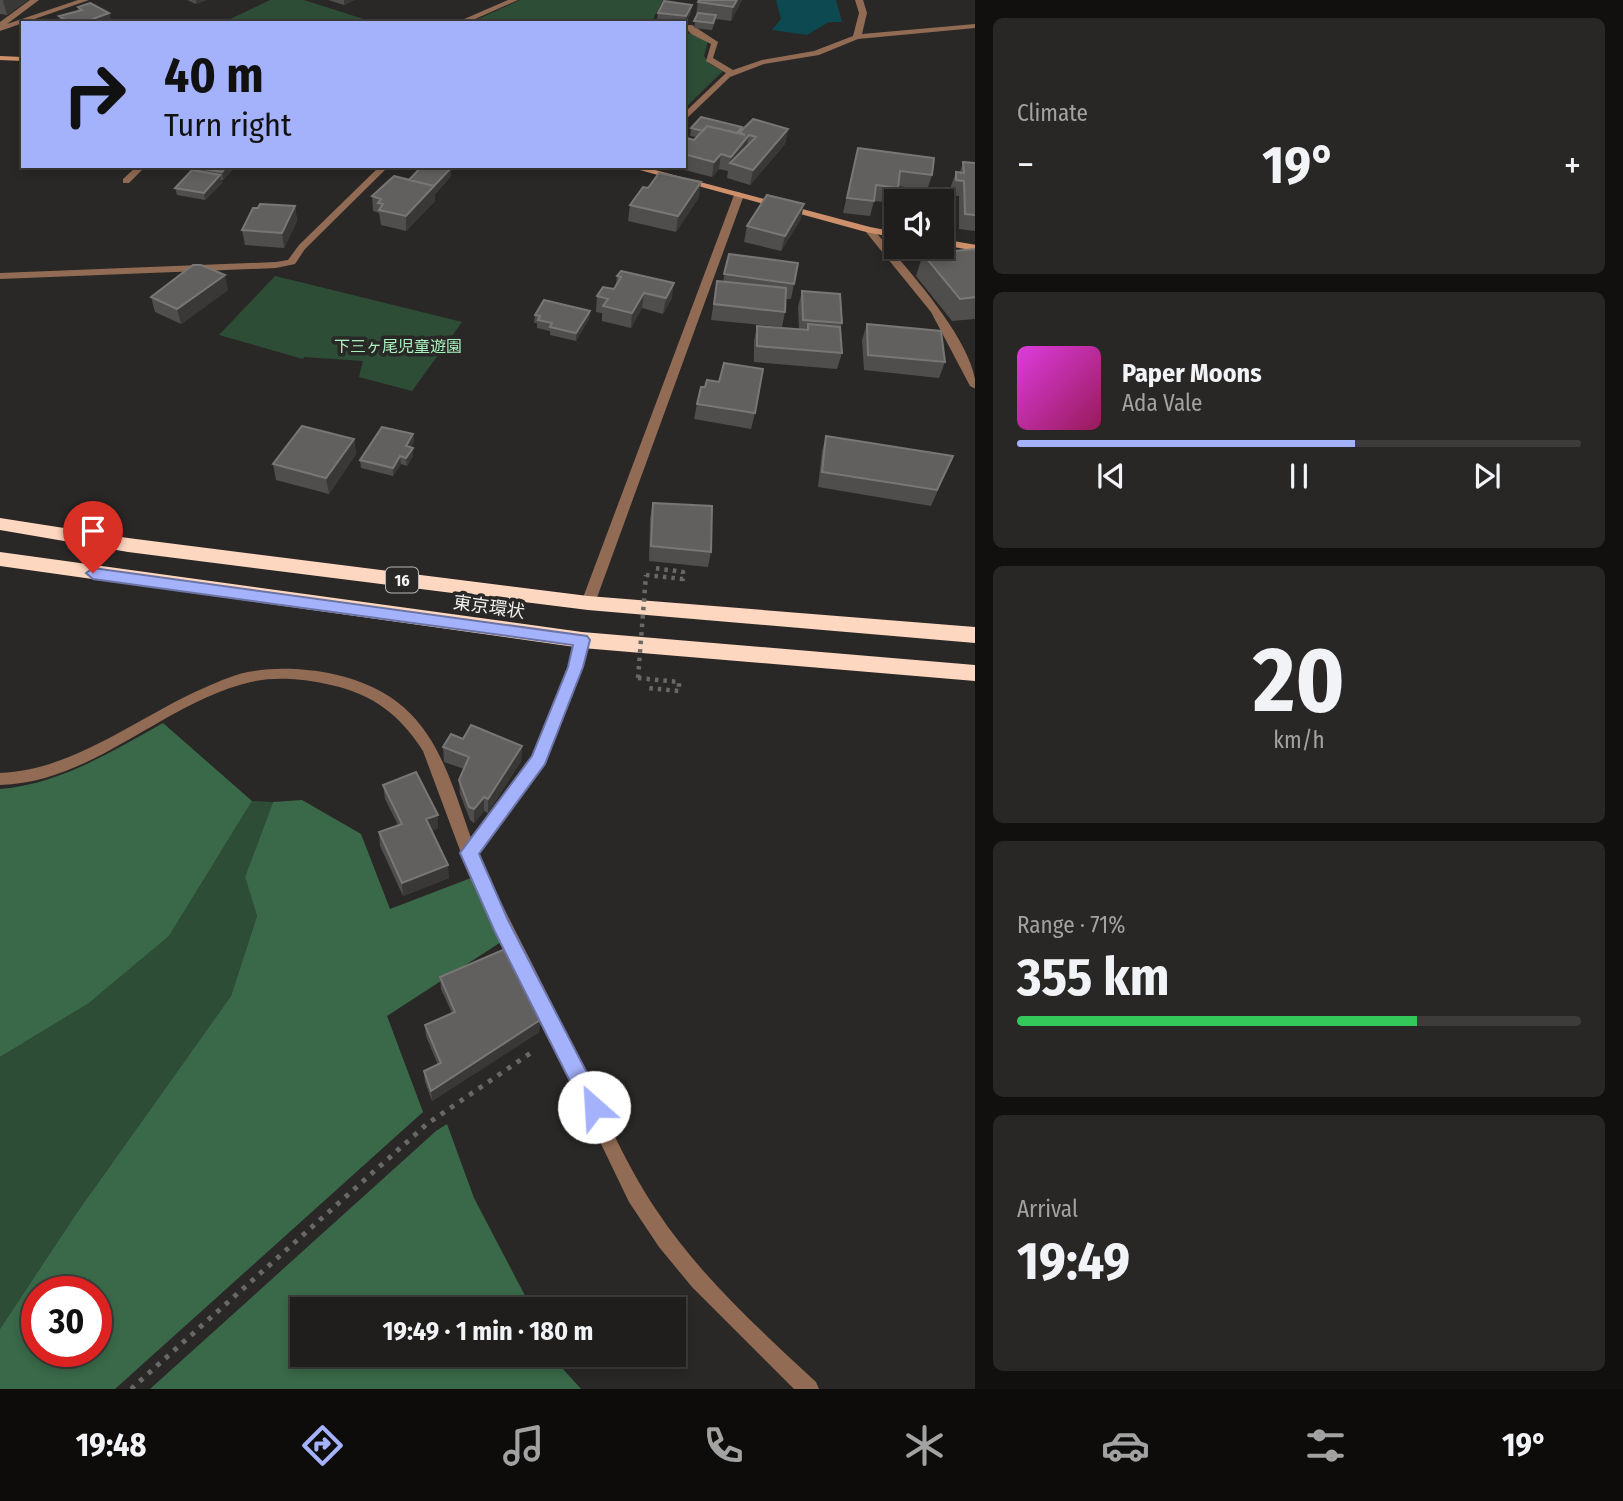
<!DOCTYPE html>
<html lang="en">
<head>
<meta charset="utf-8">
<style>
  :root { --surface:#201e1c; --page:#282725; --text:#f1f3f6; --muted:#a2a2a3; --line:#3d3c3b; --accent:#a4b2fc }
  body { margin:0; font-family:"Fira Sans Condensed","Noto Sans JP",sans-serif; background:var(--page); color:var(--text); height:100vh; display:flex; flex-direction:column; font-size:26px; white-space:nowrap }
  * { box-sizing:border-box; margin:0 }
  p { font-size:23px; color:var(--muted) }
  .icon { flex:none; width:38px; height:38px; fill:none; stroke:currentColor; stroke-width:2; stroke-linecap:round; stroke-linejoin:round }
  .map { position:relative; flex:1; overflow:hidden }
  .side { display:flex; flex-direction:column; gap:18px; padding:18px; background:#12100f; width:648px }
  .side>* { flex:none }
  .top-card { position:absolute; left:21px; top:21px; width:665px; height:147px; border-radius:0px; box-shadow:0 4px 10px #0003,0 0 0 2px var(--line); background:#a4b2fc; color:#111; overflow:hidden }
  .tools { position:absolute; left:884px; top:189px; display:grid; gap:14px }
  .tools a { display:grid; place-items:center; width:70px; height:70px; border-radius:0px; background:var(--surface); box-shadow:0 4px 10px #0003,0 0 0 2px var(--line); font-size:35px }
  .speed { position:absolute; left:21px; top:1276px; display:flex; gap:14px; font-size:35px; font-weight:700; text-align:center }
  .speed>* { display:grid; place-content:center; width:91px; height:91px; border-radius:50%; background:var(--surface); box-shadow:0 4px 10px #0003,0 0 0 2px var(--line); line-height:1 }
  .speed .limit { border:10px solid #d22; background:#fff; color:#111 }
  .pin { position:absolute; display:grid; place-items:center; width:60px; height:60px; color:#fff; margin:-72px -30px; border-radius:50% 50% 50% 0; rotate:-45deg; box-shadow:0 0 7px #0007 }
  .pin .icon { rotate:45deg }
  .me { position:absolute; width:77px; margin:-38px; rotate:334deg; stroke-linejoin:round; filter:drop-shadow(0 0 5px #0008) }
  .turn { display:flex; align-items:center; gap:24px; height:147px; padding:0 28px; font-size:32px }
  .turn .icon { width:91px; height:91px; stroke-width:2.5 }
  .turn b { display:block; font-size:49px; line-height:60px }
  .big { font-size:52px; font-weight:700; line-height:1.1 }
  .side .tile { flex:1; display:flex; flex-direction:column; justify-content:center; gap:10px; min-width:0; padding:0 24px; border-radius:10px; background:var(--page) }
  .side .dial { align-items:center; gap:0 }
  .dial b { font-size:91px; line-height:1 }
  .song { display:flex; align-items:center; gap:21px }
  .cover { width:84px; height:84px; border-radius:10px; background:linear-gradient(135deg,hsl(300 70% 55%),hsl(330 70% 35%)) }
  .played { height:7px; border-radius:4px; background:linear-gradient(90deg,var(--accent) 60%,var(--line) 60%) }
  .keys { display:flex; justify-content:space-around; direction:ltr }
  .heat { display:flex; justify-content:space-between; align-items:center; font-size:38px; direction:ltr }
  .charge { height:10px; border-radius:5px; background:linear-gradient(90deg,#34c759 71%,var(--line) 0) }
  .trip { position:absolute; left:290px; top:1297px; width:396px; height:70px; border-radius:0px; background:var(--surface); box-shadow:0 4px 10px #0003,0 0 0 2px var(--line); font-weight:700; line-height:70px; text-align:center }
  .dock { display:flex; height:112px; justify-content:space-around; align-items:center; background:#0d0c0b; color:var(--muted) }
  .dock .icon { width:49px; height:49px }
  .dock .selected { color:var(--accent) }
  .dock b { font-size:32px; color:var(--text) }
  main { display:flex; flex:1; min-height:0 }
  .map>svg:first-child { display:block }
  .green { fill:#2d4d37 }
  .forest { fill:#396948; fill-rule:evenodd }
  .water { fill:#0c4951 }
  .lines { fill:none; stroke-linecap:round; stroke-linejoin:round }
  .path-far1 { stroke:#6a6867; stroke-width:4.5; stroke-dasharray:3.5 5; stroke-linecap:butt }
  .path { stroke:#6a6867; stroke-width:5; stroke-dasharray:4.5 7; stroke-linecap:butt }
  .lane { fill:#926b54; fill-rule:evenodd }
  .street { fill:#926b54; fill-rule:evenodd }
  .secondary { fill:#ce906b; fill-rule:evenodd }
  .highway { fill:#fed7c0; fill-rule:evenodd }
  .path-bridge { stroke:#6a6867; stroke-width:4.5; stroke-dasharray:3.5 5; stroke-linecap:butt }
  .wall { fill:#504e4c }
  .shaded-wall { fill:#3a3836 }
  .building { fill:#62605e; stroke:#797775; stroke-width:2 }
  .route { fill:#a4b2fc; stroke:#6b74a4; stroke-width:2 }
  .labels { text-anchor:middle; stroke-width:7; stroke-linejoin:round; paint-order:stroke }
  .far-park-label { font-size:16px; fill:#a7f2bd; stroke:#2a2826 }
  .shield { fill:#2a2826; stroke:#b7b6b5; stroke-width:2 }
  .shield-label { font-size:16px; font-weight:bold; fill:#f4f3f2 }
  .street-label { font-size:18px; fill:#f4f3f2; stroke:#2a2826 }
</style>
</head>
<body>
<main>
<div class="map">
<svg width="976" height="1389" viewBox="0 0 976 1389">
  <rect width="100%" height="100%" fill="#2a2826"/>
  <!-- green -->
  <path class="green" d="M270,0H304L376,23H222Z
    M520,0H663L651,23H469Z
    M684,27L687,33L708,41L704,56L710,64L723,71L684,109Z
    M275,276L300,282L462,322L412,391L359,377L363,361L304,357L303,359L219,335Z
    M252,801L273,802L245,877L257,916L231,996L76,1214L0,1329V1057L89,1003L169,936Z"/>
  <!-- forest -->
  <path class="forest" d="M163,723L252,801L169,936L89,1003L0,1057V789C60,784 111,752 163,723Z
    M302,800L361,834L390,909L471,878L501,942L387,1016L423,1112L115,1389H0V1329L76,1214L231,996L257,916L245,877L273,802ZM37,1292H96V1351H37Z
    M447,1124L474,1198L532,1309H303V1354L556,1355L563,1369L581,1389H150L436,1131Z"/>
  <!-- water -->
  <path class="water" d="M776,0H836L842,22H829L807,35L772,30L781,19Z"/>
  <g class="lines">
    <!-- path-far1 -->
    <path class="path-far1" d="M646,575L683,579V572L654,568
      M638,678L679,682V691L647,688"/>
    <!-- path -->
    <path class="path" d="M131,1389L427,1124L535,1050"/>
    <!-- lane -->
    <path class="lane" d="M508,0H518L466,23H455Z
      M855,0H863L867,13L862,34L976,24V28L858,39L819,55L764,64L730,77L684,121V113L726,73L706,61L711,44L691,34L685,27L686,25H692L718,42L713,58L733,70L762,60L814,51L853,36L859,13Z
      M380,166H389L305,249L295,264L276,268L0,279V273L276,262L288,260L299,245Z"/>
    <!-- street -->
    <path class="street" d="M30,0H39L7,24L78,0H89L0,31V22Z
      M137,166H146L129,183H123V179Z
      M739,192L744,195L595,603L588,608L583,606L581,603L734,195Z
      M866,228H872C903,264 976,342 976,389L970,386L931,312L866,232Z
      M582,635L589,640L582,667L544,764L477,854C508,918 542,981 572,1045C599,1101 622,1159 657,1211C700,1276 759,1329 816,1382L819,1389H794L692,1287L659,1247L629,1202L461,853L423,751C401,716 373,694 331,685C307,679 275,676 251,682C162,703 95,782 0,785V773C75,770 137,717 204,688C220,681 237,673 254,671C279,667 309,669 333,674C427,695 443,757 471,838L533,757L568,667L575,640Z"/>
    <!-- secondary -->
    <path class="secondary" d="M0,56L23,57V61L0,60Z
      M625,166H640L870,227L896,232V238L866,232Z
      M942,239L976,245V251L942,245Z"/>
    <!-- highway -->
    <path class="highway" d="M0,518L128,538L588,596L976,627V643L588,610L128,552L0,530Z
      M0,552L582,632L976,665V681L582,648L0,566Z"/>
    <!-- path-bridge -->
    <path class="path-bridge" d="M638,678L646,575"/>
  </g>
  <!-- wall -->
  <path class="wall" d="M0,0H28L7,15L0,14Z
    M187,0H206L196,4Z
    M328,0H354L344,5Z
    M698,0H742L731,21L716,19L712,30L694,28L696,16Z
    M78,7L109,13L111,20L103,23H61L59,16L78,11Z
    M691,12L685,24L657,20L658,13Z
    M742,127L741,131L788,129L785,144L750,185L727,178L728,171L719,169L712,177L673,167L684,166V141L694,140L697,137L690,136L691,128Z
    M858,148L932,175L927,190L898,186L894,203L874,201L870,216L843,213Z
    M963,162L976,163V231L959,229V196L951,195V186L956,172H960Z
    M236,166L223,180H221L222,183L205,200L177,195L175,188L193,170L192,167Z
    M451,168V176L435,194V201L406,231L381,225L379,213L373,211L372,196L409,180Z
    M699,197L676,232L628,221L630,205Z
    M295,206L297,221L284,248L245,245L242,230Z
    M801,219L781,251L744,242L747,226Z
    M976,249V319L952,321L916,276L923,254Z
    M729,254L794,284L791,299H786L785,312L782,327L711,320L717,281L723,282Z
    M617,276L672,298L663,314L642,308L631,328L602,321V313L596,312L597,296L614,289L616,286Z
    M228,290L181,324L155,312L151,297Z
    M802,291L842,323L840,330L842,353L837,369L754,362V341L757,326L799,329L798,307Z
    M590,311L589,319L576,341L550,335V331L537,328V323H534L535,315Z
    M867,324L945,362L939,378L864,370L862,340Z
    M705,387L755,413L751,429L694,419L697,404Z
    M413,434L414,442L411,447L413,456L407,466L401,464L393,476L361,468L360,460Z
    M826,436L953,456L931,506L818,487L822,451Z
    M354,439L356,454L329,494L276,480L273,464Z
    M653,503L711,552L708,567L649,561L650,518Z
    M463,739L522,746L521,761L488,813L484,811L474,823L470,820L460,794L459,780L464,769L444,762L443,747Z
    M383,785L438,815V828L432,831L449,878L403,896L380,846L379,832L398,825L385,799Z
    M440,977L540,1020L539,1032L432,1101L425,1082L424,1071L438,1065L426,1036L425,1025L452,1013L441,989Z"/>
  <!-- shaded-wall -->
  <path class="shaded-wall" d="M4,0H28L7,15L3,1Z
    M196,0H206L196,4Z
    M344,0H354L344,5Z
    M737,0H742L731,21L733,7Z
    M692,5L691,12L685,24L686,16Z
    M109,13L111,20L103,23H82Z
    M788,129L785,144L750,185L753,170Z
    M749,135L746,150L730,163L731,157Z
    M721,154L719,169L712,177L714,162Z
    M227,166H236L223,180L222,172Z
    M451,168V176L435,194V201L406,231V216Z
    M220,175L222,183L205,200L204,193Z
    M701,182L699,197L676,232L678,216Z
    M804,204L801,219L781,251L785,236Z
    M295,206L297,221L284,248L282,233Z
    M225,275L228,290L181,324L177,309Z
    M674,283L672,298L663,314L666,298Z
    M644,293L642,308L631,328L632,313Z
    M590,311L589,319L576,341V333Z
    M413,434L414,442L407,454L406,446Z
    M354,439L356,454L329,494L326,478Z
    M413,448V456L407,466L406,458Z
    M400,456L401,464L393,476V468Z
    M522,746L521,761L488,813V799Z
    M484,797V811L474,823V809Z
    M438,815V828L427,833L426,819Z
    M448,865L449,878L403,896L402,883Z
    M540,1020L539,1032L432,1101L431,1091Z"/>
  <!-- building -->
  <path class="building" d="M699,0H737L733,7L698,2Z
    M664,1L692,5L686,16L658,13Z
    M90,3L109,13L82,23H71L59,16L82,10L78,7Z
    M698,13L716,15L713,23L694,21Z
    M701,117L742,127L737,133L707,126L703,131L691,128Z
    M753,119L788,129L753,170L730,163L756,137L749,135L731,157L721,154L714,162L684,154V141L687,138L694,140L707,126L745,135L740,132Z
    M858,148L934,158L932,175L900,171L898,188L876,185L874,201L847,198Z
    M963,162L976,163V215L965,214L964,181L956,180V172L964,173Z
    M193,166H227L222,172L192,167Z
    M422,166H442L451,168L434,186L409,180Z
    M192,170L220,175L204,193L175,188Z
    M659,173L701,182L678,216L630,205L643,187L648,188Z
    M394,176L434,186L406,216L379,210L383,204L378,203L381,199L372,196Z
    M767,195L804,204L785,236L747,226Z
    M260,204L295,206L282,233L242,230L253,208H258Z
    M976,249V297L960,299L923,254Z
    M729,254L798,263L794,284L724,274Z
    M193,265H201L225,275L177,309L151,297Z
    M621,271L674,283L666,298L644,293L632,313L603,306L608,299L597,296L603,287L614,289L621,277L617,276Z
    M717,281L786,288L785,312L714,304Z
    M802,291L840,294L842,323L803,320Z
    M544,300L590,311L576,333L550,327L552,323L538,320L540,316L535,315Z
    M808,324L840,327L842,353L757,346V326L808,330Z
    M867,324L941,331L945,362L868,355Z
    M724,363L763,369L755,413L697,404L701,387H705L707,380L719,382Z
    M302,426L354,439L326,478L273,464Z
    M382,427L413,434L406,446L413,448L406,458L400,456L393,468L360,460Z
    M826,436L953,456L937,490L822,472Z
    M653,503L712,506L711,552L651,546Z
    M471,725L522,746L488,799L484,797L474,809L469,807L459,780L469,757L443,747L451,734L463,739Z
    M416,772L438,815L426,819L448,865L402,883L379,832L402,824L383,785Z
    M505,949L540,1020L431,1091L424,1071L441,1063L425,1025L455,1012L440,977Z"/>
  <!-- route -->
  <path class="route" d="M93,568L587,636L590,640L583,667L545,764L479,854L508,920L601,1100L604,1107L601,1115L594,1118L587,1115L495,932L460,853L532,756L568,667L573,645L93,579L86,573Z"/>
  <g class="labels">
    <!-- far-park labels -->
    <g class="far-park-label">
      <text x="398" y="352">下三ヶ尾児童遊園</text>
    </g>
    <!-- shield labels -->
    <rect class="shield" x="386" y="567.5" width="32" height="25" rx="5"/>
    <g class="shield-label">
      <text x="402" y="586">16</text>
    </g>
    <!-- street labels -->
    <g class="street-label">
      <text transform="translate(489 607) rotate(8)" y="6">東京環状</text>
    </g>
  </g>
</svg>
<div class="tools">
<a><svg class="icon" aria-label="sound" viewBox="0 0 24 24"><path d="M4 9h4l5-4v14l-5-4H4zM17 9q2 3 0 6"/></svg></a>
</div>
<div class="speed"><div class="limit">30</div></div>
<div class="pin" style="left:93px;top:573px;background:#d93025"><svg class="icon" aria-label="arrive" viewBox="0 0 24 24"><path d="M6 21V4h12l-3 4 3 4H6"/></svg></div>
<svg class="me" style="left:594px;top:1107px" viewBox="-20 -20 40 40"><circle r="19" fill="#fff"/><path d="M0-13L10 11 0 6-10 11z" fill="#a4b2fc"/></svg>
<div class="trip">19:49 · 1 min · 180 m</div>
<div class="top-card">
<div class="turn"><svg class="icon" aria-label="right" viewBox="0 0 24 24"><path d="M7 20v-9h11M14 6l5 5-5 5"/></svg><div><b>40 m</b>Turn right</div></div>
</div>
</div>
<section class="side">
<div class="tile"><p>Climate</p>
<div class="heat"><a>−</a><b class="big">19°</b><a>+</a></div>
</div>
<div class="tile">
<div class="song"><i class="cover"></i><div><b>Paper Moons</b><p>Ada Vale</p></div></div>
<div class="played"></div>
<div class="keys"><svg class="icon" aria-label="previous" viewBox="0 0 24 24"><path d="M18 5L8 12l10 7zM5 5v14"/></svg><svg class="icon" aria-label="pause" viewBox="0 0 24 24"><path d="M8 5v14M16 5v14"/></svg><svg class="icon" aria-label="next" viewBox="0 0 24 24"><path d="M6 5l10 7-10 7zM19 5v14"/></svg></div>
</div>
<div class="tile dial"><b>20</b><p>km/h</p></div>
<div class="tile"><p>Range · 71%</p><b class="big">355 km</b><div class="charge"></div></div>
<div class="tile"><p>Arrival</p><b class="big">19:49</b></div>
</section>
</main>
<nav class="dock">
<b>19:48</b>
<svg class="icon selected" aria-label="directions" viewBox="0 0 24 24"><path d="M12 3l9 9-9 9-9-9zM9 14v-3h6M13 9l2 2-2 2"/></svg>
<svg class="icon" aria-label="music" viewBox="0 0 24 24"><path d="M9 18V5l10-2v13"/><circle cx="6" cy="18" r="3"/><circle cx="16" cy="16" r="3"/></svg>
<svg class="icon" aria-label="phone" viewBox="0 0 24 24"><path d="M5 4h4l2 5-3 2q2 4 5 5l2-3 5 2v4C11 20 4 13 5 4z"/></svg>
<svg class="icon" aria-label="climate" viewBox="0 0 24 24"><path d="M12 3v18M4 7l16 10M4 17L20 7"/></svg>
<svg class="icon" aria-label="car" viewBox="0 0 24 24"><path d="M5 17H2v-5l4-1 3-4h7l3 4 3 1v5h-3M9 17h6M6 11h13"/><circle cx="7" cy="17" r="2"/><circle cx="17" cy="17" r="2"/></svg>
<svg class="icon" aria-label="filters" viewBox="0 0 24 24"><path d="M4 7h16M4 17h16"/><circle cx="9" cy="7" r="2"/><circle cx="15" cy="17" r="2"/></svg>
<b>19°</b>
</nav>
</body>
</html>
